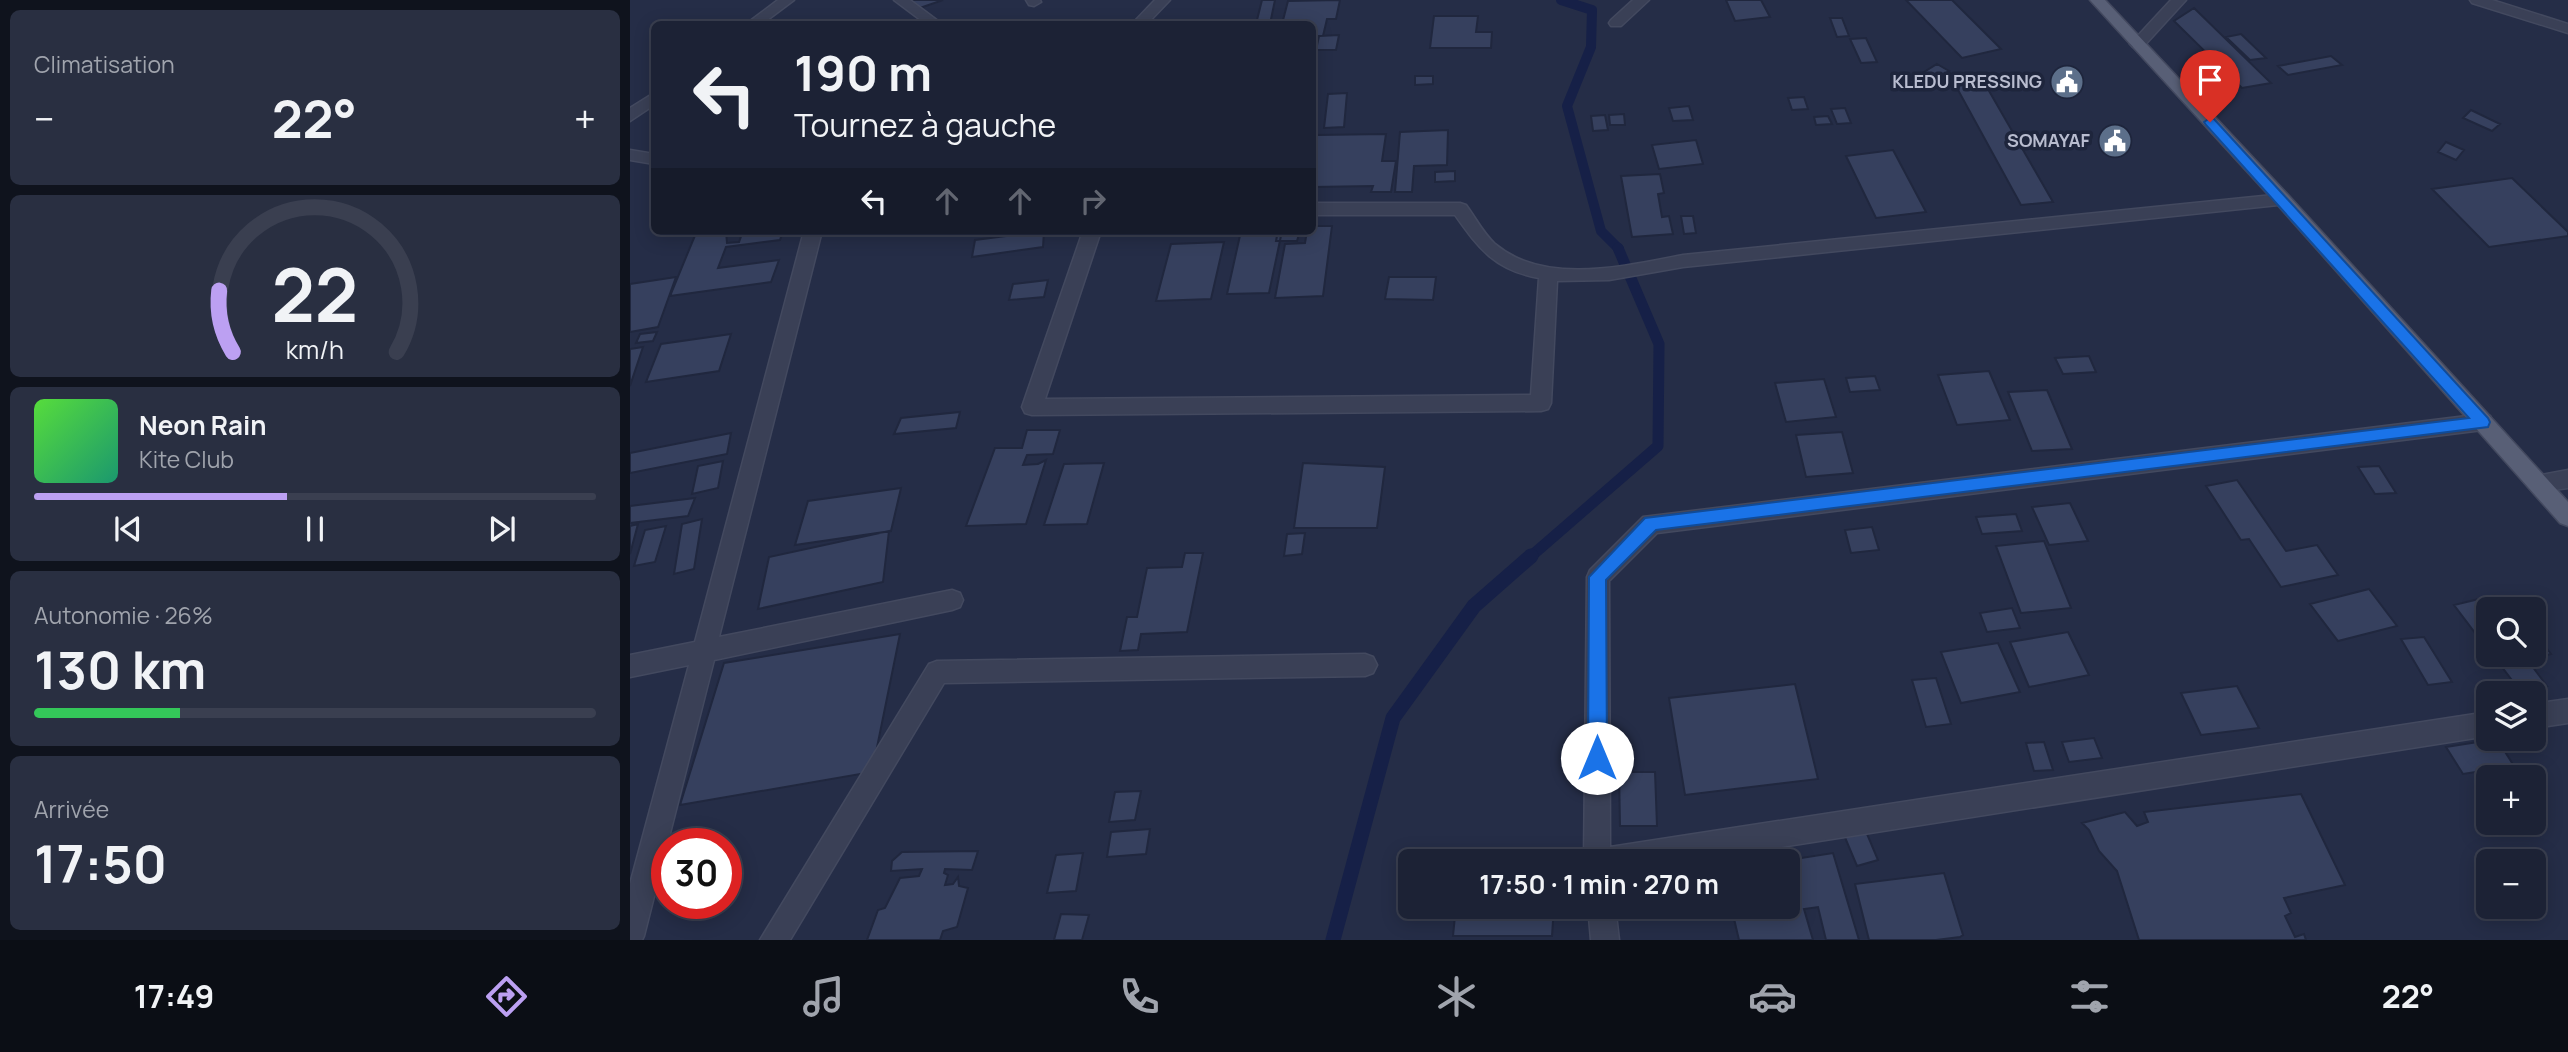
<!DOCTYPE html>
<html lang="fr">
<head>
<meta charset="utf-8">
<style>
  :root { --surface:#1c2235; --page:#292f41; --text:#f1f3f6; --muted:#a0a4ad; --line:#3a3f50; --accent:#bca0f2 }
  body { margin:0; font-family:Manrope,sans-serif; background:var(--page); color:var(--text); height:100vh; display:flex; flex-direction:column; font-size:26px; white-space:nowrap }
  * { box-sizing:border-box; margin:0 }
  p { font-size:23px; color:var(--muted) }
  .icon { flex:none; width:38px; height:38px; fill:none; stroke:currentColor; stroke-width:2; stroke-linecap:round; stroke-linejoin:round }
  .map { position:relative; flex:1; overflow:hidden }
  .drawer { display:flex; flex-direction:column; gap:10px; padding:10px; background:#0f131d; width:630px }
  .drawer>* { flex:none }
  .top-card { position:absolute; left:21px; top:21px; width:665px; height:214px; border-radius:10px; box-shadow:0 4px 18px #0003,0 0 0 2px var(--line); background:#1c2235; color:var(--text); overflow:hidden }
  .tools { position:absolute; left:1846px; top:597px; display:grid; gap:14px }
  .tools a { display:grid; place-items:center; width:70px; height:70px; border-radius:10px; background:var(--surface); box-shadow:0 4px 18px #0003,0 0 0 2px var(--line); font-size:35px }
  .speed { position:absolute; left:21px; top:828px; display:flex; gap:14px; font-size:35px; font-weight:700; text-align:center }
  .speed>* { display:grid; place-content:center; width:91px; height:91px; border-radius:50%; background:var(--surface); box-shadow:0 4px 18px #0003,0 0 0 2px var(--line); line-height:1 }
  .speed .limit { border:10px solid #d22; background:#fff; color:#111 }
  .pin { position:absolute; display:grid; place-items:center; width:60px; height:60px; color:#fff; margin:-72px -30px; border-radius:50% 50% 50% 0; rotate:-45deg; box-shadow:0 0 7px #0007 }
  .pin .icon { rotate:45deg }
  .me { position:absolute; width:77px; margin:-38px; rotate:0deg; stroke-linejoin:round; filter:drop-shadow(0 0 5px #0008) }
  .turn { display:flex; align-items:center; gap:24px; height:147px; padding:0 28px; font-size:32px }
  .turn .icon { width:91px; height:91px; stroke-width:2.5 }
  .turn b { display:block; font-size:49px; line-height:60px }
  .lanes { display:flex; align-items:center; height:66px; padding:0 28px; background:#0003; justify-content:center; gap:35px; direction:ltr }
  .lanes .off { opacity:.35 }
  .big { font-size:52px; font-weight:700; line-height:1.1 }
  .drawer .widget { flex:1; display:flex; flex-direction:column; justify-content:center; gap:10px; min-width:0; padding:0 24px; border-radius:10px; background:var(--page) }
  .drawer .dial { align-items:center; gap:0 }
  .dial svg { height:182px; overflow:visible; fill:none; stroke:var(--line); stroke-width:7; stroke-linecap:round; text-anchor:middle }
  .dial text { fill:var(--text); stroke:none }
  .song { display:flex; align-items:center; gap:21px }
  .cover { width:84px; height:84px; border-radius:10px; background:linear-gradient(135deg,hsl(110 70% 55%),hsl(160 70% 35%)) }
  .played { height:7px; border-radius:4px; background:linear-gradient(90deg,var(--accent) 45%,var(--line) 45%) }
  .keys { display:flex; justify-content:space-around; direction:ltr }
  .heat { display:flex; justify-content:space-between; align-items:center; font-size:38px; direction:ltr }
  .charge { height:10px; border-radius:5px; background:linear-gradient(90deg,#34c759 26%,var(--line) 0) }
  .trip { position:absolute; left:768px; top:849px; width:402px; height:70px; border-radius:10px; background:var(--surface); box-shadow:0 4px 18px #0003,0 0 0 2px var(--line); font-weight:700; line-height:70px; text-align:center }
  .tabs { display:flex; height:112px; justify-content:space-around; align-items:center; background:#0b0e15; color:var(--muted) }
  .tabs .icon { width:49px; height:49px }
  .tabs .current { color:var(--accent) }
  .tabs b { font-size:32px; color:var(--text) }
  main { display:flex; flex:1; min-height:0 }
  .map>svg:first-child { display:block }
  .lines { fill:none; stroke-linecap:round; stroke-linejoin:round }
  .stream-far2 { stroke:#162047; stroke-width:10 }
  .stream-far1 { stroke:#162047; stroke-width:11 }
  .stream { stroke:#162047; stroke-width:15 }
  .building { fill:#36405e; stroke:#20273e; stroke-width:2 }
  .street-casing { stroke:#43495f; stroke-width:3 }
  .primary-casing { stroke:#43495f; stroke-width:3 }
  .street { fill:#3a4056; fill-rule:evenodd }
  .primary { fill:#585f76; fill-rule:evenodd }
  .route { fill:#1a73e8; stroke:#114b97; stroke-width:2 }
  .labels { text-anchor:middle; stroke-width:7; stroke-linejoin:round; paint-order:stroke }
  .far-poi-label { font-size:18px; font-weight:bold; fill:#b8bccf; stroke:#1e253c; text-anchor:end }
</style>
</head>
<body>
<main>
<section class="drawer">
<div class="widget"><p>Climatisation</p>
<div class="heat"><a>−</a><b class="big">22°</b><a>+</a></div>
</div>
<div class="widget dial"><svg viewBox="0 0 100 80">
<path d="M14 69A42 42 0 1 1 86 69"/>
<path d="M14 69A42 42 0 0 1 8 42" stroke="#bca0f2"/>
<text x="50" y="56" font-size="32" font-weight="700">22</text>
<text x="50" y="72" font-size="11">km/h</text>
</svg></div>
<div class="widget">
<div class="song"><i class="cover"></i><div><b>Neon Rain</b><p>Kite Club</p></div></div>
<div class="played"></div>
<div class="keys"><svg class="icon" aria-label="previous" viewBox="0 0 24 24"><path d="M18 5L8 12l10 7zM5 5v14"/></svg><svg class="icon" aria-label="pause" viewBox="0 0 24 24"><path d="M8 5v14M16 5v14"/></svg><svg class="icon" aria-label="next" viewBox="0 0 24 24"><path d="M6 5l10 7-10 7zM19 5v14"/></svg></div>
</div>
<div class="widget"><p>Autonomie · 26%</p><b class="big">130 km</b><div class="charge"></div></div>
<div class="widget"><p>Arrivée</p><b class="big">17:50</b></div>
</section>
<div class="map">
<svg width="1938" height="940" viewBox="0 0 1938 940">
  <rect width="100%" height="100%" fill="#252d47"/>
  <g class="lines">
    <!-- stream-far2 -->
    <path class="stream-far2" d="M931,0L962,10L961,47L937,106L971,231L989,249"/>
    <!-- stream-far1 -->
    <path class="stream-far1" d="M899,558L1028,446L1029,344L988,248"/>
    <!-- stream -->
    <path class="stream" d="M703,940L763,718L844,606L901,556"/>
  </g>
  <!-- building -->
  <path class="building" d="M277,0H313L284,10Z
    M632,0H645L640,24H626Z
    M710,0L706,19H697L693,36H682V24H652L658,1Z
    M1096,0H1131L1140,17L1105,21Z
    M1276,0H1322L1371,49L1332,58Z
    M1564,8L1641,83L1612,88L1544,21Z
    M804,16H848L846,32H862L861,48H800Z
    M1200,18H1212L1219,36L1207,37Z
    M1611,34L1636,58L1620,60L1596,37Z
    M709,35L706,50H686L689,36Z
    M1236,38L1247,62L1231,63L1220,39Z
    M1701,56L1712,65L1658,75L1648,66Z
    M1307,64L1319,71L1290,89L1278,82Z
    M785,76H803V84L785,85Z
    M1351,77L1423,202L1391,205L1322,79Z
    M717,93L714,127L694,128L698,94Z
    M1174,97L1178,109L1162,110L1158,98Z
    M1059,106L1063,120L1043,121L1039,108Z
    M1215,108L1221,123L1207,124L1201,109Z
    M1841,110L1870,124L1862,131L1833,118Z
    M994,114L995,125H980L979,115Z
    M975,115L978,130L963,131L961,116Z
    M1198,116L1202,124L1186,125L1184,117Z
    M818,130L817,165L784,166L782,192H765L770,132Z
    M756,134L752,161H766L761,192H741L743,186L682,187V155L687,135Z
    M1066,140L1073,164L1029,169L1022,145Z
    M1816,142L1834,150L1826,160L1808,152Z
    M1263,150L1296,212L1246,218L1216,156Z
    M825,171V181L805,182V172Z
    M1030,174L1034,193L1028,194L1032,217L1039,216L1043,234L1002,237L991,176Z
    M1882,178L1938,232V236L1859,247L1802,189Z
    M1051,216H1063L1066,233L1054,234Z
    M682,226H702L693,296L645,298L655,244L675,243L677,231H682Z
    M96,231L97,243L109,242L113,231H153L150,240L96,247L88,268L149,260L141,282L40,296L66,233Z
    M414,231L413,247L342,257L345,240Z
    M611,231H652L639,293L597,294Z
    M648,231H670L667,241H646Z
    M594,242L581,299L526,301L541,244Z
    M46,277L28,327L0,332V284Z
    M759,277H806L803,300L755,299Z
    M418,280L414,297L379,300L383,284Z
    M27,332L23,341L6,343L10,334Z
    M101,334L89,371L16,382L31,344Z
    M13,347L0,386V349Z
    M1459,356L1466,372L1433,374L1425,358Z
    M1359,371L1380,420L1327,425L1308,375Z
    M1245,376L1250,390L1220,392L1216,378Z
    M1194,379L1206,417L1156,422L1145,383Z
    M1417,390L1442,449L1402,451L1378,392Z
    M330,412L326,428L264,434L271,418Z
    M397,430H430L423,454L397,455L393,465L408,464L416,460L396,524L336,526L365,448H392Z
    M1212,432L1223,473L1176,477L1166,435Z
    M101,433L97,454L0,473V453Z
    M93,461L88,488L62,494L68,466Z
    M474,463L457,524L414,525L434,464Z
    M673,463L755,467L747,528H664Z
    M1749,466L1766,493L1745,494L1728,467Z
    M1607,480L1656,551L1687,545L1708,575L1651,587L1619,539L1611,540L1576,486Z
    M271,488L261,531L165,545L178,501Z
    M65,498L58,516L0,523V506Z
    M1440,503L1458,541L1419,545L1402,507Z
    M1386,514L1392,531L1352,534L1346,517Z
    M72,519L64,569L44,574L52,524Z
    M8,524L0,554V526Z
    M36,526L25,562L4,566L15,530Z
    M1242,527L1249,550L1221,553L1215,530Z
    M259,531L253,582L128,609L139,557Z
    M675,533L672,554L654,556L657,534Z
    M1414,541L1441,608L1391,613L1366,546Z
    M555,553H573L557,632L511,634L508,650L490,651L497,617H507L517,568L552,567Z
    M1739,589L1767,626L1708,641L1680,604Z
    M1849,599L1858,611V650L1824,605Z
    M1382,608L1390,628L1357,632L1350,613Z
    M1438,632L1459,675L1399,687L1380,642Z
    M1904,632L1921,654L1901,658L1899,654H1904Z
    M270,634L242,772L50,805L94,663Z
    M1794,637L1822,682L1798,685L1771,639Z
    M1368,643L1390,692L1331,703L1311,652Z
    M1862,654H1893L1917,686L1891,692Z
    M1306,678L1321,724L1296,727L1282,680Z
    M1165,684L1188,779L1055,795L1039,698Z
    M1607,686L1629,728L1571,735L1551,693Z
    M1464,738L1472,758L1439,762L1432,742Z
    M1867,739L1884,766L1833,774L1816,747Z
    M1414,742L1423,770L1404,771L1396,743Z
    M989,772H1025L1027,826H990Z
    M511,791L505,820L479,822L485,792Z
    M1671,794L1715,885L1654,898L1661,913L1655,916L1665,937L1674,934L1676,940H1509L1487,871L1469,851L1459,830L1452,823L1495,812L1507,826L1518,822L1514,812Z
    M1232,822L1248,860L1227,866L1211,828Z
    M520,829L516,854L477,857L481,832Z
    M348,851L342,870L315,869L314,873L318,875L315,885L323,884L328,877L329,886L338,888L327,927L313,931L310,940H237L248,910L255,908L270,878L289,876L292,869L261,871L262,861L272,852Z
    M453,853L446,891L417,893L426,855Z
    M1203,853L1229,940H1196L1188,907L1174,909L1183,940H1109L1101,906H1158V861H1152Z
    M1314,873L1333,935L1330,937L1306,940H1239L1225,884Z
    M826,906H924L922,936H823Z
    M431,914L459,915L452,940H424Z"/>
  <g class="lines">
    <defs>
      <path id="street" d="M148,0H164L132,24H116Z
        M264,0H280L312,24H296Z
        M396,0H410L411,2L404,6L399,5Z
        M525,0H540L517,24H502Z
        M1003,0H1019L991,26H981L979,23L981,20Z
        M1541,0H1556L1513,47H1503L1500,44L1503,41Z
        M1840,0H1862L1938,24V33L1842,3Z
        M24,93V105L0,121V108Z
        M0,150L24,154V164L0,160Z
        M1653,194L1662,200L1659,204L1053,267L979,280L927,281L921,403L918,409L911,411L402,415L395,413L392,407L453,231H471L415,399L901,395L909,278C865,270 849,249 825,215H682V203H830L836,205C845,217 853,233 865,244C915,286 995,266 1053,255Z
        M174,231H192L89,637L322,590L330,593L333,600L330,607L322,610L84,660L14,936L12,940H0V884L59,665L0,677V655L65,642Z
        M1853,414L1860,416L1863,422L1860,428L1853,430L1027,533L979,581L980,847L1858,712V736L1062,861H954L957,577L960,570L1013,517Z
        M1938,470V488L1908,492L1901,489L1897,483L1901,477Z
        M735,654L743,657L747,665L743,673L735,676L314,683L160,940H130L299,664L307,661Z
        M1938,699V723L1904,728V704Z
        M958,906H985L989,940H961Z"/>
      <path id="primary" d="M1460,0H1475L1659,196L1938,502V526L1930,523L1647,204Z"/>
    </defs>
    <!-- street casing -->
    <use href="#street" class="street-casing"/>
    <!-- primary casing -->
    <use href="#primary" class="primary-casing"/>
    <!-- street -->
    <use href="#street" class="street"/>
    <!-- primary -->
    <use href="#primary" class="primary"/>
  </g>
  <!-- route -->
  <path class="route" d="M1580,118L1584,119L1858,418L1860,422L1858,427L1026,530L976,580L977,758L974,764L967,767L961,764L958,758L959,577L1015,518L1839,418L1576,125L1574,122Z"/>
  <!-- icons -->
  <defs>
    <symbol id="civic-disc" viewBox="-11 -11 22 22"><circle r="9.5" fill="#5c6f8a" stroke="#1e253c"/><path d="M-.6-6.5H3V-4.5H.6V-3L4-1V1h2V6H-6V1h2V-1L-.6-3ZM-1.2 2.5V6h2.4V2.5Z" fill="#fff"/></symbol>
  </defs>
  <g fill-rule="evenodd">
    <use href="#civic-disc" x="1418" y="63" width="38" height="38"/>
    <use href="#civic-disc" x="1466" y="122" width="38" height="38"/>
  </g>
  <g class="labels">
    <!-- far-poi labels -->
    <g class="far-poi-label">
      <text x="1412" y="88">KLEDU PRESSING</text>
      <text x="1460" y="147">SOMAYAF</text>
    </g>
  </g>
</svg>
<div class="tools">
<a><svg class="icon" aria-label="search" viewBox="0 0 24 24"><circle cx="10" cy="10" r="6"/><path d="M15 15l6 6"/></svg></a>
<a><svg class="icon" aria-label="layers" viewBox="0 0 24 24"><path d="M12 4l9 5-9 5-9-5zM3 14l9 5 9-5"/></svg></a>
<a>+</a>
<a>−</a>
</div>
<div class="speed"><div class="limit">30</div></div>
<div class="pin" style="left:1580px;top:122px;background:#d93025"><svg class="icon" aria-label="arrive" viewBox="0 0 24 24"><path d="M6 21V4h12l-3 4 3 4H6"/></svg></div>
<svg class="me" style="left:967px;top:758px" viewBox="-20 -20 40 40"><circle r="19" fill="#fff"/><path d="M0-13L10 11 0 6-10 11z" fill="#1a73e8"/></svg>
<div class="trip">17:50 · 1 min · 270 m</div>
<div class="top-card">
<div class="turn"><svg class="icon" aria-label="left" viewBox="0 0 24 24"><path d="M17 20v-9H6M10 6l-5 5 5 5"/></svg><div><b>190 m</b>Tournez à gauche</div></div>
<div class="lanes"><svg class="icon" aria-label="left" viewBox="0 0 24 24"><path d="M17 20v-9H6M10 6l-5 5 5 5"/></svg><svg class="icon off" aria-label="ahead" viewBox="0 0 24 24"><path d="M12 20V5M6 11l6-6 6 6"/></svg><svg class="icon off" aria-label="ahead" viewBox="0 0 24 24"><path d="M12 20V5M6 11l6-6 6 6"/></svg><svg class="icon off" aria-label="right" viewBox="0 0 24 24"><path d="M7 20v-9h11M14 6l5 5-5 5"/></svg></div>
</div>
</div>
</main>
<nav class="tabs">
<b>17:49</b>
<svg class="icon current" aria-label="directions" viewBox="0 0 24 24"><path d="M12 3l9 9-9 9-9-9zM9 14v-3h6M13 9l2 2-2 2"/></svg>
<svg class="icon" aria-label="music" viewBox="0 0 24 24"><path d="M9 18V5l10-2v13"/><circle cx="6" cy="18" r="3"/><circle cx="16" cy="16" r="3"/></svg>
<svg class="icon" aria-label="phone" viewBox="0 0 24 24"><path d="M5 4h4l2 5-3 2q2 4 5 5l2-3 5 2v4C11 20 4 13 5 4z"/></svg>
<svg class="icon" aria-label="climate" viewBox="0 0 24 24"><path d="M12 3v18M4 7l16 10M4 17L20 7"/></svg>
<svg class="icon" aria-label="car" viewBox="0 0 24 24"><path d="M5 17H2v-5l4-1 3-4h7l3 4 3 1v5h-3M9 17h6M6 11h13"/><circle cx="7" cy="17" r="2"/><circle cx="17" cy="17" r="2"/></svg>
<svg class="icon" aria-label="filters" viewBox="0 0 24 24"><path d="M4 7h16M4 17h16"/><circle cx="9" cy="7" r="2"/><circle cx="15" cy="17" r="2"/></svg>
<b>22°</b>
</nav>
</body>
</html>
